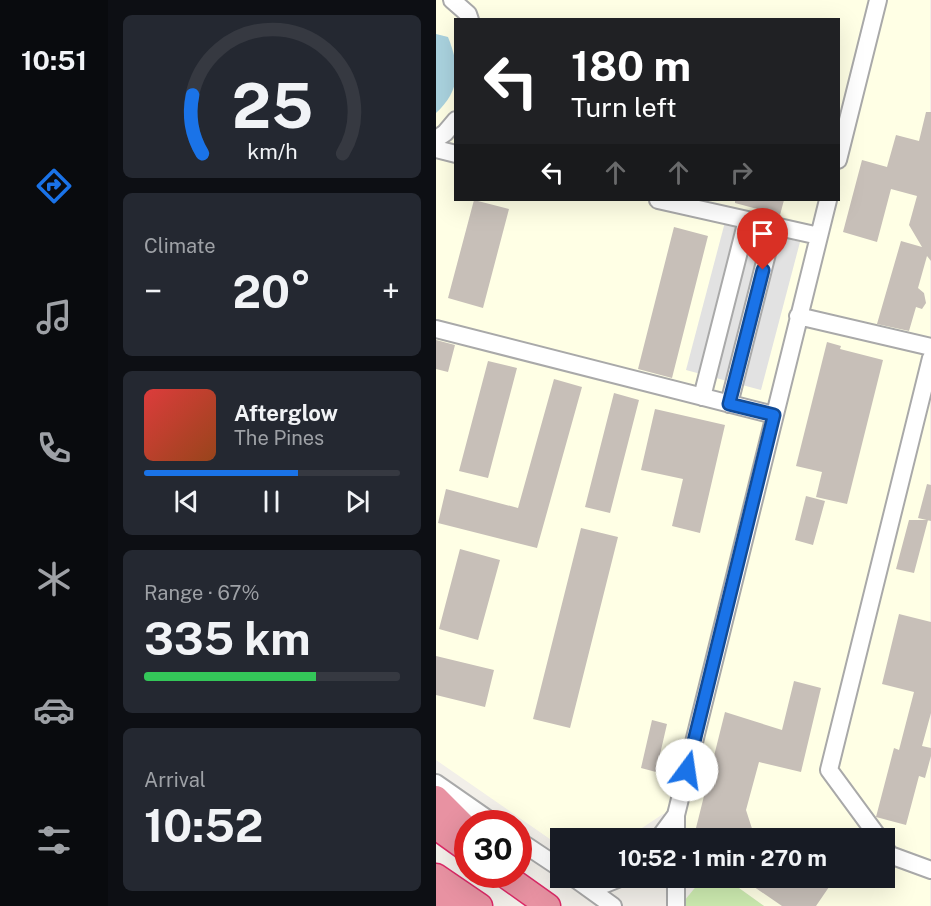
<!DOCTYPE html>
<html lang="en">
<head>
<meta charset="utf-8">
<style>
  :root { --surface:#171b24; --page:#242831; --text:#f1f3f6; --muted:#9ea1a6; --line:#363941; --accent:#1a73e8 }
  body { margin:0; font-family:"Public Sans",sans-serif; background:var(--page); color:var(--text); height:100vh; display:flex; flex-direction:column; font-size:22px; white-space:nowrap }
  * { box-sizing:border-box; margin:0 }
  p { font-size:20px; color:var(--muted) }
  .icon { flex:none; width:33px; height:33px; fill:none; stroke:currentColor; stroke-width:2; stroke-linecap:round; stroke-linejoin:round }
  .map { position:relative; flex:1; overflow:hidden }
  .panel { display:flex; flex-direction:column; gap:15px; padding:15px; background:#0d0f14; width:328px }
  .panel>* { flex:none }
  .guide { position:absolute; left:18px; top:18px; width:386px; height:183px; border-radius:0px; box-shadow:0 6px 24px #0002; background:#202124; color:#fff; overflow:hidden }
  .speed { position:absolute; left:18px; top:810px; display:flex; gap:12px; font-size:30px; font-weight:700; text-align:center }
  .speed>* { display:grid; place-content:center; width:78px; height:78px; border-radius:50%; background:var(--surface); box-shadow:0 6px 24px #0002; line-height:1 }
  .speed .limit { border:9px solid #d22; background:#fff; color:#111 }
  .pin { position:absolute; display:grid; place-items:center; width:51px; height:51px; color:#fff; margin:-62px -26px; border-radius:50% 50% 50% 0; rotate:-45deg; box-shadow:0 0 6px #0007 }
  .pin .icon { rotate:45deg }
  .me { position:absolute; width:66px; margin:-33px; rotate:14deg; stroke-linejoin:round; filter:drop-shadow(0 0 4px #0008) }
  .turn { display:flex; align-items:center; gap:21px; height:126px; padding:0 18px; font-size:27px }
  .turn .icon { width:78px; height:78px; stroke-width:2.5 }
  .turn b { display:block; font-size:42px; line-height:51px }
  .lanes { display:flex; align-items:center; height:57px; padding:0 18px; background:#0003; justify-content:center; gap:30px; direction:ltr }
  .lanes .off { opacity:.35 }
  .big { font-size:45px; font-weight:700; line-height:1.1 }
  .panel .widget { flex:1; display:flex; flex-direction:column; justify-content:center; gap:9px; min-width:0; padding:0 21px; border-radius:9px; background:var(--page) }
  .panel .dial { align-items:center; gap:0 }
  .dial svg { height:156px; overflow:visible; fill:none; stroke:var(--line); stroke-width:7; stroke-linecap:round; text-anchor:middle }
  .dial text { fill:var(--text); stroke:none }
  .song { display:flex; align-items:center; gap:18px }
  .cover { width:72px; height:72px; border-radius:9px; background:linear-gradient(135deg,hsl(0 70% 55%),hsl(20 70% 35%)) }
  .played { height:6px; border-radius:3px; background:linear-gradient(90deg,var(--accent) 60%,var(--line) 60%) }
  .keys { display:flex; justify-content:space-around; direction:ltr }
  .heat { display:flex; justify-content:space-between; align-items:center; font-size:33px; direction:ltr }
  .charge { height:9px; border-radius:4px; background:linear-gradient(90deg,#34c759 67%,var(--line) 0) }
  .trip { position:absolute; left:114px; top:828px; width:345px; height:60px; border-radius:0px; background:var(--surface); box-shadow:0 6px 24px #0002; font-weight:700; line-height:60px; text-align:center }
  main { display:flex; flex:1; min-height:0 }
  .dock { display:flex; flex-direction:column; width:108px; justify-content:space-around; align-items:center; background:#090b0e; color:var(--muted) }
  .dock .icon { width:42px; height:42px }
  .dock .active { color:var(--accent) }
  .dock b { font-size:27px; color:var(--text) }
  .map>svg:first-child { display:block }
  .education { fill:#ffffe5; fill-rule:evenodd }
  .grass { fill:#cdebb0 }
  .parking { fill:#e2e2e2 }
  .water { fill:#aad3df }
  .building { fill:#c7bfb8 }
  .lines { fill:none; stroke-linecap:round; stroke-linejoin:round }
  .minor-casing { stroke:#a9a9a9; stroke-width:20 }
  .highway-casing { stroke:#dc2a67; stroke-width:27 }
  .minor { stroke:#fff; stroke-width:16 }
  .highway { stroke:#e892a2; stroke-width:24 }
  .route-casing { stroke:#114b97; stroke-width:15 }
  .route { stroke:#1a73e8; stroke-width:10 }
</style>
</head>
<body>
<main>
<nav class="dock">
<b>10:51</b>
<svg class="icon active" aria-label="directions" viewBox="0 0 24 24"><path d="M12 3l9 9-9 9-9-9zM9 14v-3h6M13 9l2 2-2 2"/></svg>
<svg class="icon" aria-label="music" viewBox="0 0 24 24"><path d="M9 18V5l10-2v13"/><circle cx="6" cy="18" r="3"/><circle cx="16" cy="16" r="3"/></svg>
<svg class="icon" aria-label="phone" viewBox="0 0 24 24"><path d="M5 4h4l2 5-3 2q2 4 5 5l2-3 5 2v4C11 20 4 13 5 4z"/></svg>
<svg class="icon" aria-label="climate" viewBox="0 0 24 24"><path d="M12 3v18M4 7l16 10M4 17L20 7"/></svg>
<svg class="icon" aria-label="car" viewBox="0 0 24 24"><path d="M5 17H2v-5l4-1 3-4h7l3 4 3 1v5h-3M9 17h6M6 11h13"/><circle cx="7" cy="17" r="2"/><circle cx="17" cy="17" r="2"/></svg>
<svg class="icon" aria-label="filters" viewBox="0 0 24 24"><path d="M4 7h16M4 17h16"/><circle cx="9" cy="7" r="2"/><circle cx="15" cy="17" r="2"/></svg>
</nav>
<section class="panel">
<div class="widget dial"><svg viewBox="0 0 100 80">
<path d="M14 69A42 42 0 1 1 86 69"/>
<path d="M14 69A42 42 0 0 1 9 39" stroke="#1a73e8"/>
<text x="50" y="56" font-size="32" font-weight="700">25</text>
<text x="50" y="72" font-size="11">km/h</text>
</svg></div>
<div class="widget"><p>Climate</p>
<div class="heat"><a>−</a><b class="big">20°</b><a>+</a></div>
</div>
<div class="widget">
<div class="song"><i class="cover"></i><div><b>Afterglow</b><p>The Pines</p></div></div>
<div class="played"></div>
<div class="keys"><svg class="icon" aria-label="previous" viewBox="0 0 24 24"><path d="M18 5L8 12l10 7zM5 5v14"/></svg><svg class="icon" aria-label="pause" viewBox="0 0 24 24"><path d="M8 5v14M16 5v14"/></svg><svg class="icon" aria-label="next" viewBox="0 0 24 24"><path d="M6 5l10 7-10 7zM19 5v14"/></svg></div>
</div>
<div class="widget"><p>Range · 67%</p><b class="big">335 km</b><div class="charge"></div></div>
<div class="widget"><p>Arrival</p><b class="big">10:52</b></div>
</section>
<div class="map">
<svg width="495" height="906" viewBox="0 0 495 906">
  <rect width="100%" height="100%" fill="#f2efe9"/>
  <!-- education -->
  <path class="education" d="M0,0H494V906H328L289,878H448V838H252L249,821L227,814L197,834L193,838H124V846L0,760ZM20,20H402V200H20Z"/>
  <!-- grass -->
  <path class="grass" d="M267,878H289L328,906H244Z"/>
  <!-- parking -->
  <path class="parking" d="M289,222L364,242L325,390L250,370Z"/>
  <!-- water -->
  <path class="water" d="M0,34L12,37C24,67 25,90 0,113Z"/>
  <!-- building -->
  <path class="building" d="M490,112H495V261L491,256L482,288L488,293L490,303L486,309L480,307L473,331L441,324L465,241L486,247L473,225L481,196L455,189L441,242L407,232L426,160L451,167L460,135L483,141Z
    M38,200L73,209L47,308L12,298Z
    M299,200H348L344,215L299,203Z
    M238,227L272,236L236,378L202,369Z
    M0,340L19,345L12,372L0,369Z
    M391,342L405,346L404,349L447,360L411,504L380,497L386,472L360,466Z
    M52,361L81,368L52,478L23,471Z
    M118,379L146,387L101,548L2,523L10,489L82,508Z
    M178,393L203,400L174,513L149,507Z
    M219,409L289,425L264,533L236,526L247,479L205,470Z
    M491,484L495,485V521L482,518Z
    M370,496L389,501L377,545L359,540Z
    M473,520H492L478,573L460,569Z
    M145,528L182,537L134,728L97,719Z
    M24,549L64,560L42,640L3,629Z
    M463,614L495,622V713L486,746L495,748V756L489,778L483,776L470,825L440,817L458,748L463,750L478,692L446,684Z
    M0,656L58,670L49,707L0,695Z
    M358,681L385,688L365,772L323,762L310,810L319,838H261L259,832L289,712L346,730Z
    M216,720L231,724L220,772L205,768Z
    M305,878H380L393,887L380,906H346Z"/>
  <g class="lines">
    <defs>
      <path id="minor" d="M16,0L32,14L34,20
        M0,139L9,133L20,120
        M0,149L20,154
        M402,160L442,0
        M222,200L383,236
        M362,316L495,347
        M0,329L338,415
        M266,397L311,220
        M293,404L338,226
        M0,783L59,824
        M223,838L240,815
        M240,838V815L392,200
        M443,838L393,770L495,358
        M82,840L124,868
        M448,847L454,855L495,870
        M138,878L177,906
        M146,883L169,884L184,878
        M240,906V878"/>
      <path id="highway" d="M0,798L32,830
        M0,827L32,850
        M67,874L112,906
        M0,876L44,906
        M0,897L16,906"/>
    </defs>
    <!-- minor casing -->
    <use href="#minor" class="minor-casing"/>
    <!-- highway casing -->
    <use href="#highway" class="highway-casing"/>
    <!-- minor -->
    <use href="#minor" class="minor"/>
    <!-- highway -->
    <use href="#highway" class="highway"/>
  </g>
  <g class="lines">
    <defs>
      <path id="route" d="M251,770L338,415L293,404L327,270"/>
    </defs>
    <!-- route casing -->
    <use href="#route" class="route-casing"/>
    <!-- route -->
    <use href="#route" class="route"/>
  </g>
</svg>
<div class="speed"><div class="limit">30</div></div>
<div class="pin" style="left:327px;top:270px;background:#d93025"><svg class="icon" aria-label="arrive" viewBox="0 0 24 24"><path d="M6 21V4h12l-3 4 3 4H6"/></svg></div>
<svg class="me" style="left:251px;top:770px" viewBox="-20 -20 40 40"><circle r="19" fill="#fff"/><path d="M0-13L10 11 0 6-10 11z" fill="#1a73e8"/></svg>
<div class="trip">10:52 · 1 min · 270 m</div>
<div class="guide">
<div class="turn"><svg class="icon" aria-label="left" viewBox="0 0 24 24"><path d="M17 20v-9H6M10 6l-5 5 5 5"/></svg><div><b>180 m</b>Turn left</div></div>
<div class="lanes"><svg class="icon" aria-label="left" viewBox="0 0 24 24"><path d="M17 20v-9H6M10 6l-5 5 5 5"/></svg><svg class="icon off" aria-label="ahead" viewBox="0 0 24 24"><path d="M12 20V5M6 11l6-6 6 6"/></svg><svg class="icon off" aria-label="ahead" viewBox="0 0 24 24"><path d="M12 20V5M6 11l6-6 6 6"/></svg><svg class="icon off" aria-label="right" viewBox="0 0 24 24"><path d="M7 20v-9h11M14 6l5 5-5 5"/></svg></div>
</div>
</div>
</main>
</body>
</html>
